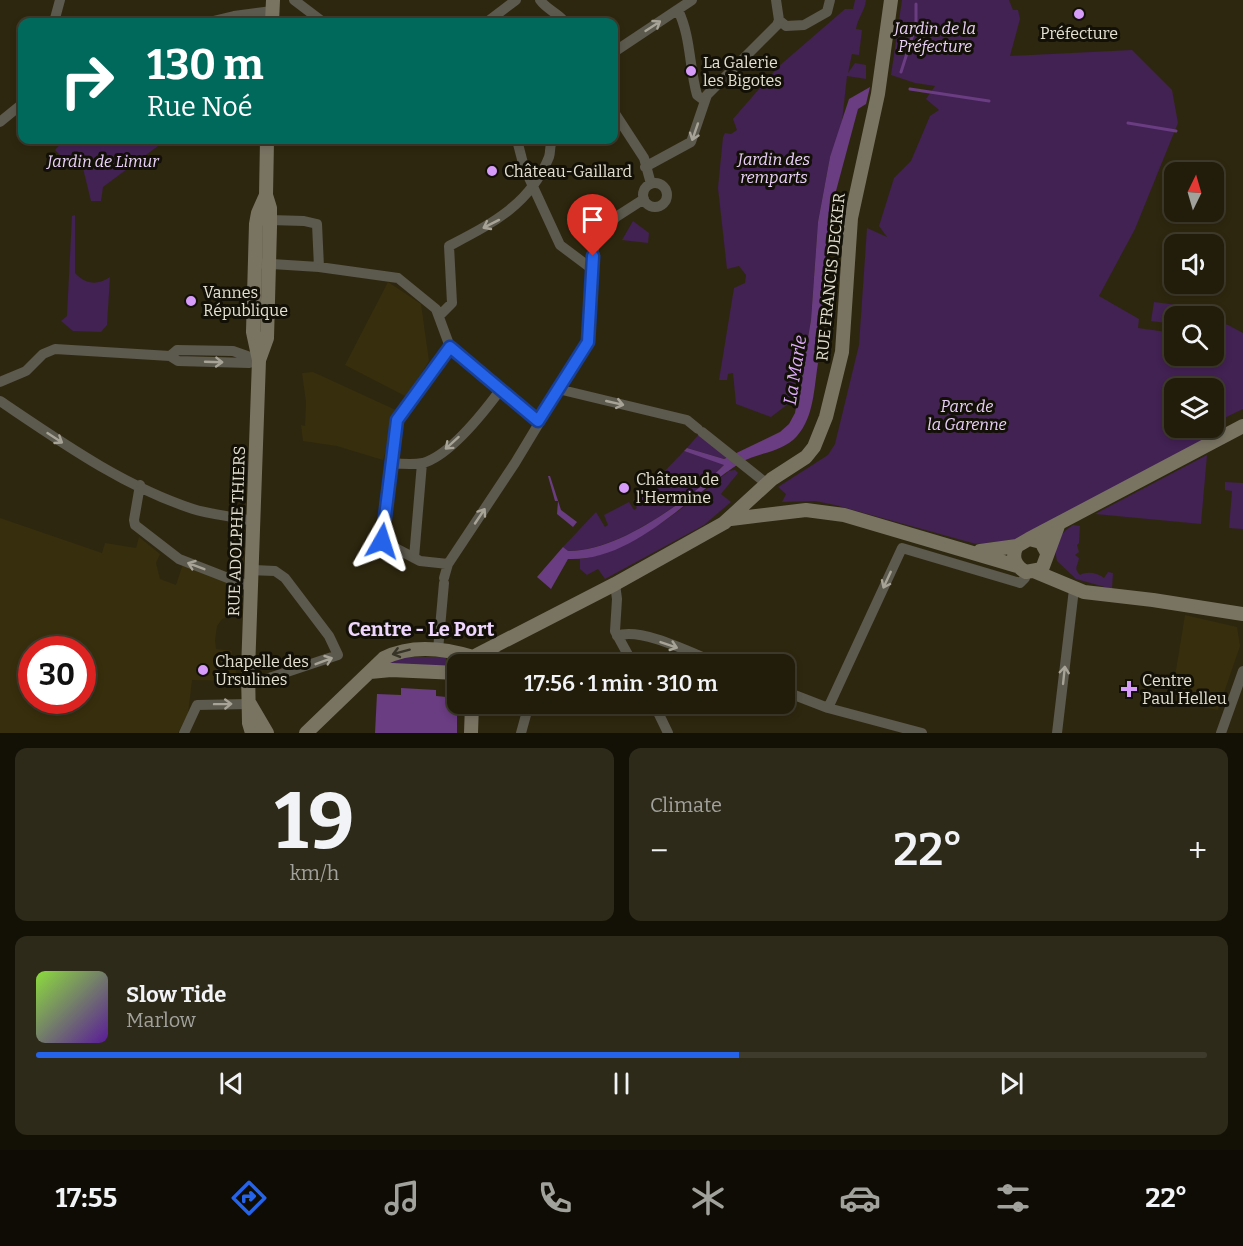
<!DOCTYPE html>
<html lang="en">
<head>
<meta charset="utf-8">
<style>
  :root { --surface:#221d0b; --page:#2e2a19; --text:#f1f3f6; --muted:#a2a29d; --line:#3f3b2c; --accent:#2563eb }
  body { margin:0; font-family:Bitter,serif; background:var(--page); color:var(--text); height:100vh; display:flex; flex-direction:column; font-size:22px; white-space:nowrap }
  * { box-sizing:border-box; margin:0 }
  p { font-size:20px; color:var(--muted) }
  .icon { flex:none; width:33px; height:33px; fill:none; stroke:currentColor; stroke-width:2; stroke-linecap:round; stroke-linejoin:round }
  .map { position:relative; height:733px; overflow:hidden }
  .side { display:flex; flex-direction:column; gap:15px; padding:15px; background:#131006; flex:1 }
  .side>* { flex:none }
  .hud { position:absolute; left:18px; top:18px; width:600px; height:126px; border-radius:12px; box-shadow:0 3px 9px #0003,0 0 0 2px var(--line); background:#00695c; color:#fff; overflow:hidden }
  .needle { width:39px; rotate:5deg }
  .buttons { position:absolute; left:1164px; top:162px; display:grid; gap:12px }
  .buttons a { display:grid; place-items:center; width:60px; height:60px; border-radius:12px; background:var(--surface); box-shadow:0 3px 9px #0003,0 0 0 2px var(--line); font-size:30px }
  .speed { position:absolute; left:18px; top:636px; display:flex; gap:12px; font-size:30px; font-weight:700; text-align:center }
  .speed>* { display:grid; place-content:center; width:78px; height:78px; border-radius:50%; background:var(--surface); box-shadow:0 3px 9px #0003,0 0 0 2px var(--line); line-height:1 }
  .speed .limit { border:9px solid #d22; background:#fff; color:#111 }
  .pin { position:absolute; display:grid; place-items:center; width:51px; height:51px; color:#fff; margin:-62px -26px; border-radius:50% 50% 50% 0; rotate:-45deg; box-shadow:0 0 6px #0007 }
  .pin .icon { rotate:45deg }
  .me { position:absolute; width:66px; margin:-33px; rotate:6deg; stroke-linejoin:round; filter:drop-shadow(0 0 4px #0008) }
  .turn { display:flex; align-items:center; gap:21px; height:126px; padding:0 30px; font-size:27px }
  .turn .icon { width:78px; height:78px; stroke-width:2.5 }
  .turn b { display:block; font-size:42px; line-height:51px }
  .big { font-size:45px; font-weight:600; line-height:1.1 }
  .side .card { flex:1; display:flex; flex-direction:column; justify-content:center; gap:9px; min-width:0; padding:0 21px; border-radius:12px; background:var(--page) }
  .side .dial { align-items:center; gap:0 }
  .dial b { font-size:78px; line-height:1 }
  .song { display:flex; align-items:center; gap:18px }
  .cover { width:72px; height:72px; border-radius:9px; background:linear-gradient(135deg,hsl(90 70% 55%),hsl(270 70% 35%)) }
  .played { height:6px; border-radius:3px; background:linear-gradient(90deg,var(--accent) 60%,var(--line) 60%) }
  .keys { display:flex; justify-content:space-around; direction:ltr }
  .heat { display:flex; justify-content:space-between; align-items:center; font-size:33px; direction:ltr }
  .side .tiles { flex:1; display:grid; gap:15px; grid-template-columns:1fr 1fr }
  .card:last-child { grid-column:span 2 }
  .trip { position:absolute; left:447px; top:654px; width:348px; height:60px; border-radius:12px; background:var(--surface); box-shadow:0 3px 9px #0003,0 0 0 2px var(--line); font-weight:600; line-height:60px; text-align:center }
  .tab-bar { display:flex; height:96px; justify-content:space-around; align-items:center; background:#0e0c04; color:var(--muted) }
  .tab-bar .icon { width:42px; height:42px }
  .tab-bar .on { color:var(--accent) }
  .tab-bar b { font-size:27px; color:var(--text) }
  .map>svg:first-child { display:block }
  .built { fill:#372e0d; fill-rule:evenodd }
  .green { fill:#422153 }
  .water { fill:#6a3c82 }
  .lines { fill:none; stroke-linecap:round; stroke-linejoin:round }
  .stream { stroke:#6a3c82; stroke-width:3 }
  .street { stroke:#5c594e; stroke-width:10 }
  .secondary { stroke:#797462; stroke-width:14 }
  .oneway { stroke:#a7a396 }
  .oneway2 { stroke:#373427 }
  .route-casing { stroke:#184099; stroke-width:15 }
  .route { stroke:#2563eb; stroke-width:10 }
  .poi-dot { fill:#d79bf9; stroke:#131107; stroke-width:2 }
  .labels { text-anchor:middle; stroke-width:6; stroke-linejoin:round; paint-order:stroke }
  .park-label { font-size:16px; font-style:italic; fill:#ead1f9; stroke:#131107 }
  .poi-label { font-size:16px; fill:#e4e0d1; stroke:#131107; text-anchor:start }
  .street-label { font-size:16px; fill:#e4e0d1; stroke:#131107 }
  .water-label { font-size:18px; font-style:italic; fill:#deacfa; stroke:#131107 }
  .quarter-label { font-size:20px; font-weight:bold; fill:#efd6fe; stroke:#131107 }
</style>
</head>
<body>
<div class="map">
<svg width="1243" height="733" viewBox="0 0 1243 733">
  <rect width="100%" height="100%" fill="#2e270f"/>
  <!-- built -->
  <path class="built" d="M388,282L421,304L429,361L407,397L345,365Z
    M313,372L398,411L383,460L337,446L303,441L301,425L305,426L306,402L302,373Z
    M0,518L102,553L105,543L136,548L139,537L160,554L156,563L160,579L176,585L183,564L233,582L238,589L237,615L222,619L217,626L215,641L216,649L232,651L231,657L237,658L235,681L192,680L188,714L178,733H0ZM32,650H82V700H32Z
    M1185,615L1237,627L1240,646L1218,710L1171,701Z"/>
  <!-- green -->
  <path class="green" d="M855,0H866C865,11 858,17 856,29L862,30L859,55L852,54L848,73L855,63L866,65V79L847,76L841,131L830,157L818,222L811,320L796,405L788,404L771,417L736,404L733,373L728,374L727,380H719L734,288L745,283L746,275L739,266L727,269L718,188L723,137L725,133L731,134L737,130L733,119L778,67L845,9H853Z
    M902,0H1009L1013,10H1018L1020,19L1010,56L1132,50L1172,90L1178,123L1135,229L1099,296L1139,319L1138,328L1174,333V356H1214V321L1228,325L1243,333V409L1214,423V388H1189L1181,384L1179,388H1174V428H1193L1197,433L1207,438L1022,539L976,544L835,505L815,501L782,502L786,494L778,487L828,455L835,444L859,345L867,228L887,237L879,226L894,178L911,161L930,116L939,110L926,99L935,86L915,83L891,75Z
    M64,140H158V146L103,187L101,201H91L81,160L69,165L55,150Z
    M75,215V273C85,284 97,286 110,277L107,325L101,332L73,331L61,321L67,316L72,216Z
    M633,221L649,233L648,243L622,240Z
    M1154,302L1193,307L1191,316H1174V324L1151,321Z
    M699,434L727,456L724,459L687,448Z
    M684,451L725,464C689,500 618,552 567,551L563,547L596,512L605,527L608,525L604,515L629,502L634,510L637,508L633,500L662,484L659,477Z
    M1207,455L1201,524L1095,514Z
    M735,470L738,473L721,494L731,502L704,525L605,579L598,569L587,575L580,569V559C629,554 691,502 729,471Z
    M1225,482L1243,483V529L1229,528L1232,491L1225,490Z
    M1073,525L1080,526L1079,543L1077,545L1079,552L1075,555L1079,558C1078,566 1073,568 1080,575C1087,571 1098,573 1104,578L1108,572L1113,573L1112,589L1076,579L1057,561C1053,544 1059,534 1073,525Z
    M400,657H446V666L381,665Z"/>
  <!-- water -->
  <path class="water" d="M870,87L866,104L858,109L836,191L818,358L821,359L818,363C814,388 814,417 797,436C782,453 758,452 740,463C689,496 633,562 568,559L551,589L537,577L563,547L568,551C618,552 689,500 724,465L684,451L687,448L724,459L780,432L789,424L795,413L811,320L818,222L830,157L849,99Z
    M548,476H550L561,510L577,522L573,527L557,514L558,501H555Z
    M401,688L436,690V696L457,698V733H375L377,694L401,695Z"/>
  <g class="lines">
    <!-- stream -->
    <path class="stream" d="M901,72L916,25V4
      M910,89L989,101
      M1128,123L1176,131"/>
    <!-- street -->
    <path class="street" d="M294,0L323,22
      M540,0C547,10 557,12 565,22
      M678,10C691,37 689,66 697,95L705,101
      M779,20L786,26L804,25L827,12L830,0
      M54,22L60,0
      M209,22L234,16L272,11
      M487,22L516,0
      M614,52L692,0
      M614,112L644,158L651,184
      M0,122L22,104
      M517,140L524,167L560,245L592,269
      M645,167L691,142L707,95L777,25L779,20L776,0
      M643 195a12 12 0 1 1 24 0a12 12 0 1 1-24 0Z
      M270,220L304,221L317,224L319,267
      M256,263L319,267L398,278L436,309L450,347L538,421
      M440,315L452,303L449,246C491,224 530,205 549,157C551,151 549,145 553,140
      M170,356L177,350L233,351L259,360
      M0,382L26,371L43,354L55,349L170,356L178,361L249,363L259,360
      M558,389L687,420L698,429
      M0,401C61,442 123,486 193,509C212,515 233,516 252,521
      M702,432L766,483
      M391,463C401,464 413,465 423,463C451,455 484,412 501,389
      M140,485L134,520L135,525L179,559L251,587
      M414,558L422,463
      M448,564L420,561L382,541L397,420L450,347
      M444,578L448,564L515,463L588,342L594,243L616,217L644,199
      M615,584L617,599L615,631L633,664
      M617,636C640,626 696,655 719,664
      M438,650L444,583
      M486,651L516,664
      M248,685L338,655L329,636L285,578L275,571L251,570
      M784,691L828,708L922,733
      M654,704L668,733
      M828,708L902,548L1020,583L1025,578L1026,572
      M184,733L197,705L249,704
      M521,733L529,704
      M1057,733L1074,589
      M1221,733L1243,671"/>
    <!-- secondary -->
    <path class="secondary" d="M272,22L273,0
      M259,360L267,338L270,227V208L266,195L267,140
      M731,519L806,510L844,515L1017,566
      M1029,539L1243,426
      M980,551L1017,546
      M1047,553L1041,542L1029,539L1017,546C1011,557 1015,566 1026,572L1042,569L1059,523
      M1036,572L1084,592L1153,600L1243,614
      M467,664L473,657L615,584L724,523L772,479L806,457L814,447L826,417L842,352L851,218L878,94L891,0
      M370,672L391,670L458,673
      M250,704L267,733
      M252,733L249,723L248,671L259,360L253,332L256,224L258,213L266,195
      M306,733L384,658C412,644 444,648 473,657
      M471,733L472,704"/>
  </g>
  <!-- one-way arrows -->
  <defs><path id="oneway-shaft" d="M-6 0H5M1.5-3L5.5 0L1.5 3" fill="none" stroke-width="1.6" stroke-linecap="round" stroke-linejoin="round" transform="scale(1.5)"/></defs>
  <g class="oneway">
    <use href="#oneway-shaft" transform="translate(653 26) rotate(-33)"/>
    <use href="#oneway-shaft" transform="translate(695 132) rotate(109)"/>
    <use href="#oneway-shaft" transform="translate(491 224) rotate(153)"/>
    <use href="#oneway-shaft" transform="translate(214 362) rotate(2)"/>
    <use href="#oneway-shaft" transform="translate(615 403) rotate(13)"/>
    <use href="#oneway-shaft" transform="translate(55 438) rotate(33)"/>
    <use href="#oneway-shaft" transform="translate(452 443) rotate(138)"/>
    <use href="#oneway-shaft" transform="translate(480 516) rotate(-56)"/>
    <use href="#oneway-shaft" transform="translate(196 566) rotate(-159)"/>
    <use href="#oneway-shaft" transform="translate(887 580) rotate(115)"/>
    <use href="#oneway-shaft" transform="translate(669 645) rotate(19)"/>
    <use href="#oneway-shaft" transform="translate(324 661) rotate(-21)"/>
    <use href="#oneway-shaft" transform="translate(1064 675) rotate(-84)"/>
    <use href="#oneway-shaft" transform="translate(223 704) rotate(-1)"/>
  </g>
  <use class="oneway2" href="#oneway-shaft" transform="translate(401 652) rotate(165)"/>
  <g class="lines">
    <defs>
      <path id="route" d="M382,541L397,420L450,347L538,421L588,342L593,256"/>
    </defs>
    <!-- route casing -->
    <use href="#route" class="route-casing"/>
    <!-- route -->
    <use href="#route" class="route"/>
  </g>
  <!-- markers -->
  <g class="poi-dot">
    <circle cx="1079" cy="14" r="6"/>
    <circle cx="691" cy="71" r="6"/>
    <circle cx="492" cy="171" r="6"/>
    <circle cx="191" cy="301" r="6"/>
    <circle cx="624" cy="488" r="6"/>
    <circle cx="203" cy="670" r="6"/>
    <path d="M1126 680h6v6h6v6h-6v6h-6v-6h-6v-6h6z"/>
  </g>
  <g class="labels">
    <!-- park labels -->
    <g class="park-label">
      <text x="935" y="34">Jardin de la<tspan x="935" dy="18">Préfecture</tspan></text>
      <text x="774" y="165">Jardin des<tspan x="774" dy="18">remparts</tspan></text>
      <text x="103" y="167">Jardin de Limur</text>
      <text x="967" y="412">Parc de<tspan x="967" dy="18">la Garenne</tspan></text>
    </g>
    <!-- poi labels -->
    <g class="poi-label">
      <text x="1079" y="39" text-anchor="middle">Préfecture</text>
      <text x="703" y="68">La Galerie<tspan x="703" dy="18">les Bigotes</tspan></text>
      <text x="504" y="177">Château-Gaillard</text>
      <text x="203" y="298">Vannes<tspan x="203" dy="18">République</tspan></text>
      <text x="636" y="485">Château de<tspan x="636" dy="18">l'Hermine</tspan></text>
      <text x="215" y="667">Chapelle des<tspan x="215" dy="18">Ursulines</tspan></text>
      <text x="1142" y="686">Centre<tspan x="1142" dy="18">Paul Helleu</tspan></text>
    </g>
    <!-- street labels -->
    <g class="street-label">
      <text transform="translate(830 277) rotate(-84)" y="6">RUE FRANCIS DECKER</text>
      <text transform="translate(236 531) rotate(-88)" y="6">RUE ADOLPHE THIERS</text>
    </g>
    <!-- water labels -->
    <g class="water-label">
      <text transform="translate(795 370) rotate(-81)" y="6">La Marle</text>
    </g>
    <!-- quarter labels -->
    <g class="quarter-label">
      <text x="421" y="636">Centre - Le Port</text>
    </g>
  </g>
</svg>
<div class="buttons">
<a><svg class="needle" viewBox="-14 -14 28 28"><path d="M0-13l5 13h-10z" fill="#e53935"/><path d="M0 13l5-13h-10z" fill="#a2a29d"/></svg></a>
<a><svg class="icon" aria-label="sound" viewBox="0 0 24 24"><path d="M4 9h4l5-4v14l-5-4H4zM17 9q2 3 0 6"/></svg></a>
<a><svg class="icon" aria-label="search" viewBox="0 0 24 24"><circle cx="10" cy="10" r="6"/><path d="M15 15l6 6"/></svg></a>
<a><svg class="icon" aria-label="layers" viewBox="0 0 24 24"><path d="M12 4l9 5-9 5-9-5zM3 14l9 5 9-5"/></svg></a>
</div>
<div class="speed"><div class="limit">30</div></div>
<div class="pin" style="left:593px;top:256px;background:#d93025"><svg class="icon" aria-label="arrive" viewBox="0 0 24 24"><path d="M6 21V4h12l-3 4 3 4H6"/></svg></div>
<svg class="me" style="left:382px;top:541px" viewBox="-20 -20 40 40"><path d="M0-17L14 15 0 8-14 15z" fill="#2563eb" stroke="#fff" stroke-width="4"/></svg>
<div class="trip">17:56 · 1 min · 310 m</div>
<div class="hud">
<div class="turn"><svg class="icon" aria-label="right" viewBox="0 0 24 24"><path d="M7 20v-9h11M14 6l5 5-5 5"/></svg><div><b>130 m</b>Rue Noé</div></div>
</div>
</div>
<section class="side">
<div class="tiles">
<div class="card dial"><b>19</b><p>km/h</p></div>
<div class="card"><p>Climate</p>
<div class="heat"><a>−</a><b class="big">22°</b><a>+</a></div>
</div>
<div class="card">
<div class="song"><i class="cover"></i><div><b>Slow Tide</b><p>Marlow</p></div></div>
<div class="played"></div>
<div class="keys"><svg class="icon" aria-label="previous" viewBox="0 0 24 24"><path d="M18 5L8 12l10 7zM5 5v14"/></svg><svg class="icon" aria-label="pause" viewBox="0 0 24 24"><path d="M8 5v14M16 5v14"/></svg><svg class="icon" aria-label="next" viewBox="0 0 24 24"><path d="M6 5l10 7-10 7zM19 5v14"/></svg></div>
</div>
</div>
</section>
<nav class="tab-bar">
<b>17:55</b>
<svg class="icon on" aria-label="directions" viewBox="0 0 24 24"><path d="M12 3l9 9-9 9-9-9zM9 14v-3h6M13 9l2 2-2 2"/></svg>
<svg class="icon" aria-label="music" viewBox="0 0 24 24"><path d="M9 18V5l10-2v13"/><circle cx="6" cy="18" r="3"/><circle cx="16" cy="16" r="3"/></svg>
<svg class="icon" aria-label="phone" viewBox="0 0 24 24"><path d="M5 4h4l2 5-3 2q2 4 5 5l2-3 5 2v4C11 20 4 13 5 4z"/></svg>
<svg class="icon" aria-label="climate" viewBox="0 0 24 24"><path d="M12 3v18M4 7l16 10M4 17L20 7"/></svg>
<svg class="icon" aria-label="car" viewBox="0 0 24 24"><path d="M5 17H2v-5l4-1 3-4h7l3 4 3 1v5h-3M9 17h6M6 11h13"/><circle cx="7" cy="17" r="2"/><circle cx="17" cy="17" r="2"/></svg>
<svg class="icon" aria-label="filters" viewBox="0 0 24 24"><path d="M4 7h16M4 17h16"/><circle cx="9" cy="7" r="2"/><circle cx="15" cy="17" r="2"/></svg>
<b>22°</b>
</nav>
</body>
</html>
